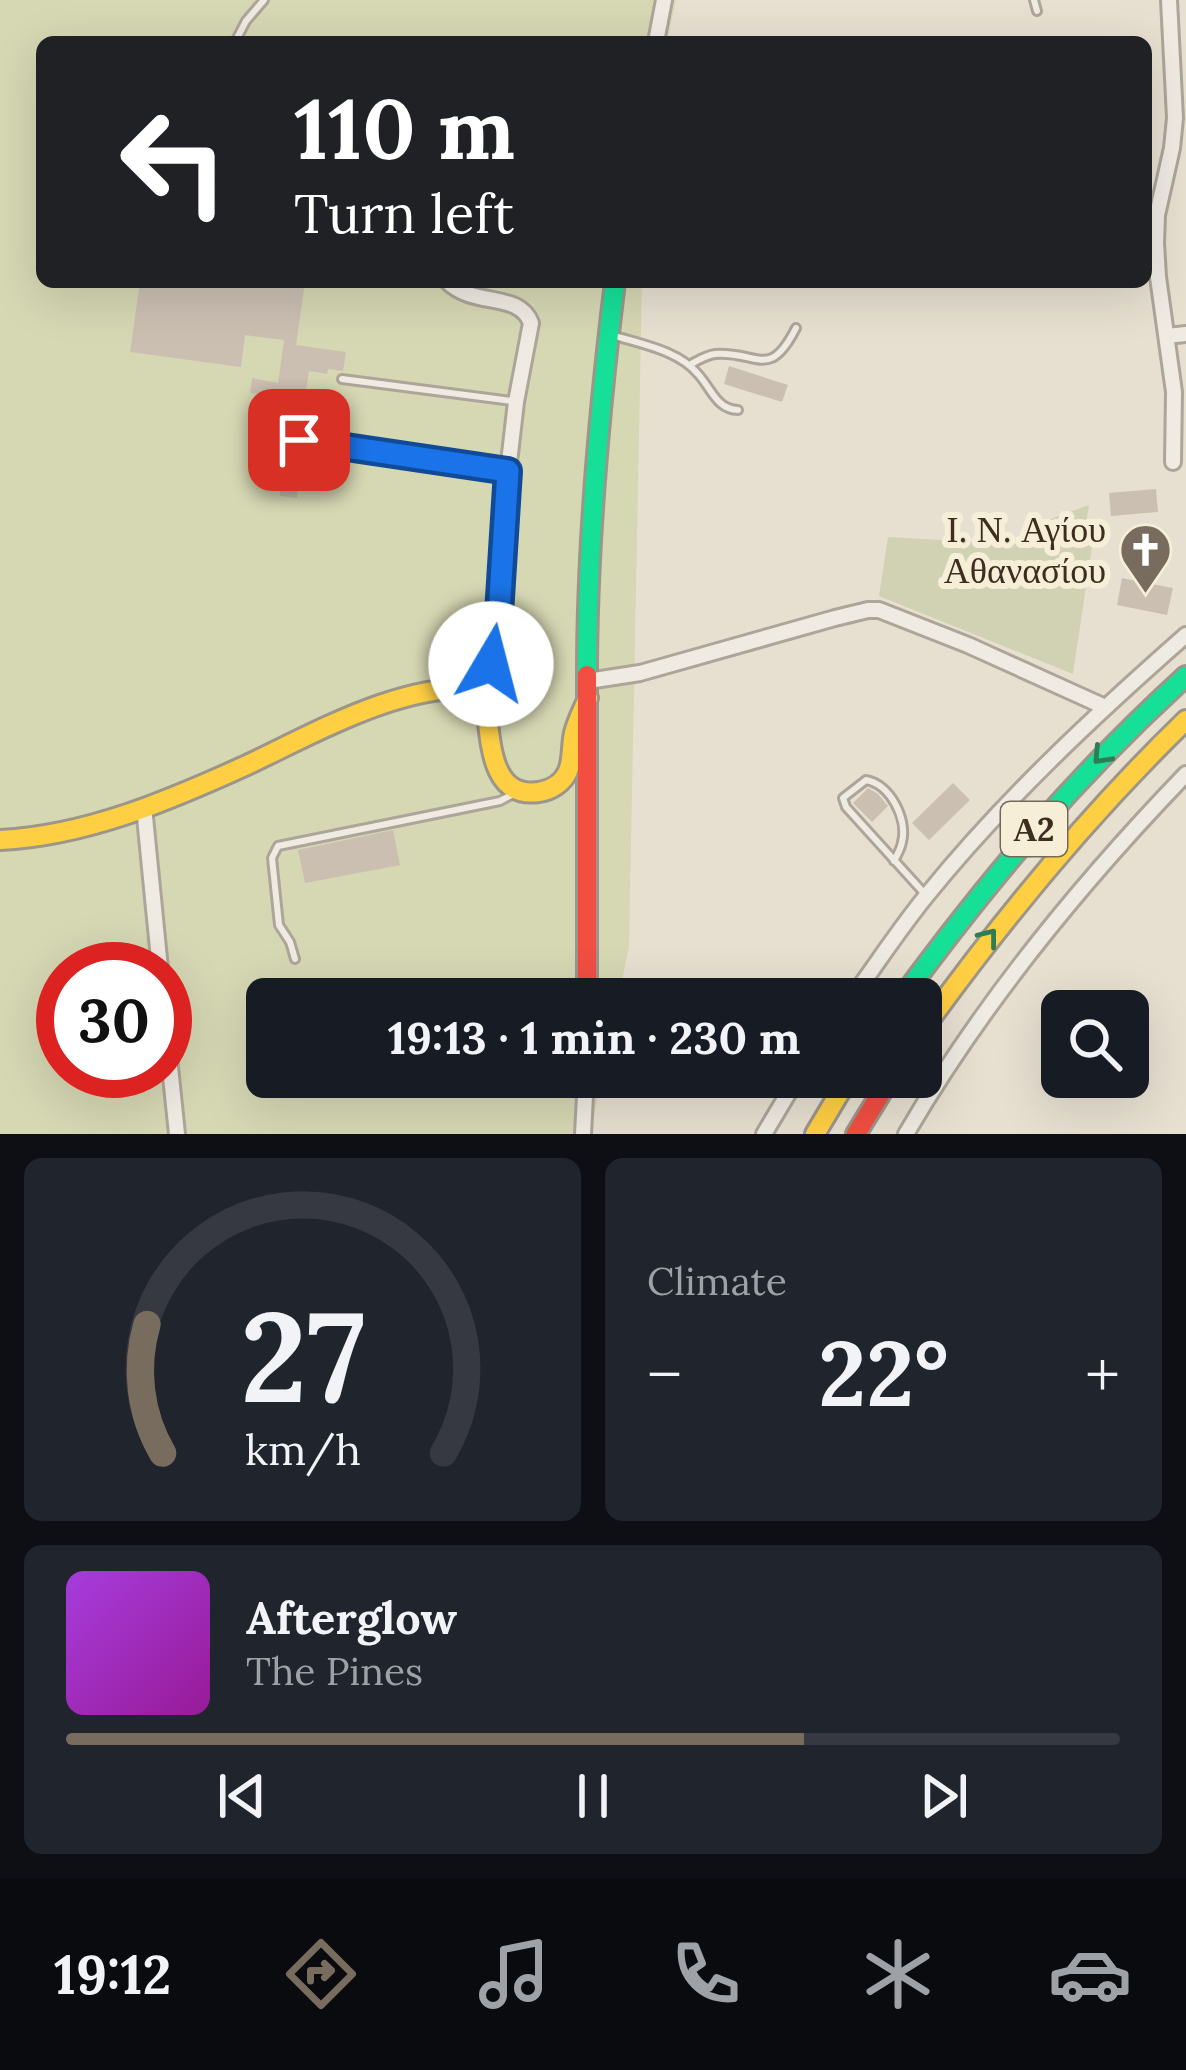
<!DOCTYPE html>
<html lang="en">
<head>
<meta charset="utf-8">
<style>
  :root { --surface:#171b24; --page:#20242c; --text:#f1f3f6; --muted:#9ea1a6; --line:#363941; --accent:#786c5e }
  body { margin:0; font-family:Lora,serif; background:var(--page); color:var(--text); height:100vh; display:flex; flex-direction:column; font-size:45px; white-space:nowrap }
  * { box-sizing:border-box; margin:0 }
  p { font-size:39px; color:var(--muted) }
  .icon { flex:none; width:66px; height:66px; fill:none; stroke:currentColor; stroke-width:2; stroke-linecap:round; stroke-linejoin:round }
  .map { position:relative; height:1134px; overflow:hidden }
  .side { display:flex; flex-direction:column; gap:24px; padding:24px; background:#0d0f14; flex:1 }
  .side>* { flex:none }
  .guide { position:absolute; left:36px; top:36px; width:1116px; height:252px; border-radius:18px; box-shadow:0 12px 48px #0002; background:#202124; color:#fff; overflow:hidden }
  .controls { position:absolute; left:1041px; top:990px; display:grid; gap:24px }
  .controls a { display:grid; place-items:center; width:108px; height:108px; border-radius:18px; background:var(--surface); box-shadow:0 12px 48px #0002; font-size:60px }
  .speed { position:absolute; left:36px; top:942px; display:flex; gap:24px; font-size:60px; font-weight:700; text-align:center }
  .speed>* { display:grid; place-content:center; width:156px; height:156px; border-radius:50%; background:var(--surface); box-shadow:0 12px 48px #0002; line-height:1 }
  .speed .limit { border:18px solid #d22; background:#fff; color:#111 }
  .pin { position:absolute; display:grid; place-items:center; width:102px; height:102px; color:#fff; margin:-51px; border-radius:24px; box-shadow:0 6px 18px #0006 }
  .me { position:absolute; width:132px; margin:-66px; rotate:8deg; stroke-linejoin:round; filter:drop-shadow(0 0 9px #0008) }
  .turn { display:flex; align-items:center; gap:42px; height:252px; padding:0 60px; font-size:54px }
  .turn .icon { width:156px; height:156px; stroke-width:2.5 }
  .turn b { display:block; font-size:84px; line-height:102px }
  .big { font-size:90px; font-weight:700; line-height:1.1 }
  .side .card { flex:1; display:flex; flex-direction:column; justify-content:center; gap:18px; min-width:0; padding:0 42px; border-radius:18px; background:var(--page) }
  .side .dial { align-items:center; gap:0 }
  .dial svg { height:312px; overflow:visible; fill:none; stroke:var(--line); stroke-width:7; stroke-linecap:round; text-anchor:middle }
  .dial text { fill:var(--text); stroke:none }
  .song { display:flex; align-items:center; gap:36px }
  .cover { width:144px; height:144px; border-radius:18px; background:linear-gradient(135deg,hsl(280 70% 55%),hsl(300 70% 35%)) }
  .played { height:12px; border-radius:6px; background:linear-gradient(90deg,var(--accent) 70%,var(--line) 70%) }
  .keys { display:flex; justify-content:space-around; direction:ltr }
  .heat { display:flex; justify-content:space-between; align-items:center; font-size:66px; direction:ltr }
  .side .tiles { flex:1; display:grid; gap:24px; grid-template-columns:1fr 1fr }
  .card:last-child { grid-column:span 2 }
  .trip { position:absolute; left:246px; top:978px; width:696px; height:120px; border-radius:18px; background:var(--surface); box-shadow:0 12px 48px #0002; font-weight:700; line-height:120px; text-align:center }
  .tabs { display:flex; height:192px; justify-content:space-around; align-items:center; background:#090b0e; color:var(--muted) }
  .tabs .icon { width:84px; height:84px }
  .tabs .active { color:var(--accent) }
  .tabs b { font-size:54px; color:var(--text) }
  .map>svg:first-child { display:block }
  .green { fill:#d6d7b3; fill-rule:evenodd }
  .cemetery { fill:#d1d1b3 }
  .building { fill:#cbbfb2 }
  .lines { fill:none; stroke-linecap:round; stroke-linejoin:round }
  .lane-casing { stroke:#ada599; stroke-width:12 }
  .street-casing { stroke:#ada599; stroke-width:20 }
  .fast-casing { stroke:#9c958a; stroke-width:24 }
  .slow-casing { stroke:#9c958a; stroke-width:24 }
  .jam-casing { stroke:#9c958a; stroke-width:24 }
  .lane { stroke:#efebe3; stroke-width:6 }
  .street { stroke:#efebe3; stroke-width:14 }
  .fast { stroke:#16e098; stroke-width:18 }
  .slow { stroke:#ffcf43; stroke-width:18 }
  .jam { stroke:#f24e42; stroke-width:18 }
  .oneway { stroke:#2b7e56 }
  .route-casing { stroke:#114b97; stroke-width:30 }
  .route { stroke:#1a73e8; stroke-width:21 }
  .labels { text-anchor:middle; stroke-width:12; stroke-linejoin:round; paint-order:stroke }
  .shield { fill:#f7eed8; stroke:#756857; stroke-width:3 }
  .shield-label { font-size:33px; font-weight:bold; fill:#3d2e20 }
  .poi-label { font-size:36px; fill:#3d2e20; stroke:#f7eed8; text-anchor:end }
</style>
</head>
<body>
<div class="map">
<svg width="1186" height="1134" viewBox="0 0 1186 1134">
  <rect width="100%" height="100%" fill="#e7e0d1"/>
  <!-- green -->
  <path class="green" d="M0,0H676L667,42H42V282H642L629,947L618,999H267V1077H602L590,1134H0ZM63,969H165V1071H63Z"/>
  <!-- cemetery -->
  <path class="cemetery" d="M1089,505L1084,539L1093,540L1073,674L879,596L888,537L1032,545L1034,525Z"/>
  <!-- building -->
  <path class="building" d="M140,282H305L296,345L346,352L343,371L328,369L327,374L309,371L303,408L271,402L272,396L250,393L252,378L278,383L284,340L245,335L241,367L130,352Z
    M729,366L788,385L782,402L724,384Z
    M284,453L301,455L297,498L280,496Z
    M1156,489L1158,512L1111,516L1109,493Z
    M1122,578L1173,588L1167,615L1117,605Z
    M953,783L970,800L929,840L912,823Z
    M868,788L878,794L888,806L872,822L853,803Z
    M393,830L400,865L305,883L298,850Z"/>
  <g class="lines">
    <defs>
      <path id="lane" d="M1034,0L1037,11
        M235,42L246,21L264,0
        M612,335C640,344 678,350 698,374C711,388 717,410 738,410
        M689,365C697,361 706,355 715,354C758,351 769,381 796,328
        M342,379L512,401
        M299,440L505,470
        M894,861C897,855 901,849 902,842C908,819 890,784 866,780L843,798L846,807L924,893
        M295,959L290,942L279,925L272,858L278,846L500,801L515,793"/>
      <path id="street" d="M1169,0L1175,118L1172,148L1157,215L1156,243L1158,277L1174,392L1173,462
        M656,42L664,0
        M448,282C475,308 519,291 531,323L516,402L508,471L497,645L483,689
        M1167,336L1186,334
        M588,681L640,673L835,618L868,610H879L968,645L1105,707
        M144,807L160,969
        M851,999C876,965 900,928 927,895C1004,800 1094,716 1186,635
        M165,1019L177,1134
        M583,1134L586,1077
        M764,1134L798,1077
        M906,1134C983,1002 1080,884 1186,774"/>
      <path id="fast" d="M587,675C587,544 599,412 615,282
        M901,999C990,878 1075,777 1186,676"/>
      <path id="slow" d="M0,840C86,836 170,800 247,765C317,732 404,681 483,689C492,723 483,800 539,792C551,790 563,783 568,771C573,759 571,746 574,733C577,721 583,710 588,698
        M921,1032C1001,921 1087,816 1186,720
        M815,1134L849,1077"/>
      <path id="jam" d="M587,675V999
        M856,1134L891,1077"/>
    </defs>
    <!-- lane casing -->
    <use href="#lane" class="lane-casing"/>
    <!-- street casing -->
    <use href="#street" class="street-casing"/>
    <!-- fast casing -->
    <use href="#fast" class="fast-casing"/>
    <!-- slow casing -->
    <use href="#slow" class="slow-casing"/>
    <!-- jam casing -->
    <use href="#jam" class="jam-casing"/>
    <!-- lane -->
    <use href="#lane" class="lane"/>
    <!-- street -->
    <use href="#street" class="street"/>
    <!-- fast -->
    <use href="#fast" class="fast"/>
    <!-- slow -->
    <use href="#slow" class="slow"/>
    <!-- jam -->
    <use href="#jam" class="jam"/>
  </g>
  <!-- one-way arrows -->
  <defs><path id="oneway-chevron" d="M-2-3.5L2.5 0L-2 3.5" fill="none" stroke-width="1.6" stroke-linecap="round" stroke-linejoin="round" transform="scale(3)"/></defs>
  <g class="oneway">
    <use href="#oneway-chevron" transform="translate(1101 756) rotate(133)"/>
    <use href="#oneway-chevron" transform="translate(989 937) rotate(-52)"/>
  </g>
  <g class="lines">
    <defs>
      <path id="route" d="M299,440L508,471L497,645L491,664"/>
    </defs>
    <!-- route casing -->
    <use href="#route" class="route-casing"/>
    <!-- route -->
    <use href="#route" class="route"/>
  </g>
  <!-- icons -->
  <defs>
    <symbol id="church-pin" viewBox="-11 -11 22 30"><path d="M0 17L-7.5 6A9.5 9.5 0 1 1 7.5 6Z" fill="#786c5e" stroke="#f7eed8"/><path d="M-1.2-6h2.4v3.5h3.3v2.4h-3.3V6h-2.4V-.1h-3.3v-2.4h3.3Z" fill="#fff"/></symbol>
  </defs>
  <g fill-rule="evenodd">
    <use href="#church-pin" x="1116" y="520" width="59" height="81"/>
  </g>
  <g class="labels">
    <!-- shield labels -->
    <rect class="shield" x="1001" y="802" width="66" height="54" rx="9"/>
    <g class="shield-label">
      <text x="1034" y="841">Α2</text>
    </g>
    <!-- poi labels -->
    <g class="poi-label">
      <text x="1106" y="542">Ι. Ν. Αγίου<tspan x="1106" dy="41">Αθανασίου</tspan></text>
    </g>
  </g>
</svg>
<div class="controls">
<a><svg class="icon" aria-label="search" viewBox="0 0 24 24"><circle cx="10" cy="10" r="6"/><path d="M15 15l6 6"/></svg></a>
</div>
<div class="speed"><div class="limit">30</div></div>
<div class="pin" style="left:299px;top:440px;background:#d93025"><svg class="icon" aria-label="arrive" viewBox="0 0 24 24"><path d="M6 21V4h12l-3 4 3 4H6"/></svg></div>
<svg class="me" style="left:491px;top:664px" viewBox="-20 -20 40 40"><circle r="19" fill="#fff"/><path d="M0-13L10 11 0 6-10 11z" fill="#1a73e8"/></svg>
<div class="trip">19:13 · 1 min · 230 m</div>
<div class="guide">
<div class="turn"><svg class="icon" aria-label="left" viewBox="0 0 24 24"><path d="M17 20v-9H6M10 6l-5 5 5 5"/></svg><div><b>110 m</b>Turn left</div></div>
</div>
</div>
<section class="side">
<div class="tiles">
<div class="card dial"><svg viewBox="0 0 100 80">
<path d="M14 69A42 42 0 1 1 86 69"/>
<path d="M14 69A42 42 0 0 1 10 36" stroke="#786c5e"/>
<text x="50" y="56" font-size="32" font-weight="700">27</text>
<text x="50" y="72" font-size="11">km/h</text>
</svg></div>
<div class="card"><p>Climate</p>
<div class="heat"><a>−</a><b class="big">22°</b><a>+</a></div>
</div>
<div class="card">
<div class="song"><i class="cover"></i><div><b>Afterglow</b><p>The Pines</p></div></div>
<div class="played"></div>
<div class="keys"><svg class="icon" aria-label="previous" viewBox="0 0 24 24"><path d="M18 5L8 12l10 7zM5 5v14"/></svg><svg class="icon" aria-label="pause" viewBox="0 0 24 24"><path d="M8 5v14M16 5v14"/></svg><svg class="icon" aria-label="next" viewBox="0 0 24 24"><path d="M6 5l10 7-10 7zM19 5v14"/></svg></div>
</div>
</div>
</section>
<nav class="tabs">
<b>19:12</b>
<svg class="icon active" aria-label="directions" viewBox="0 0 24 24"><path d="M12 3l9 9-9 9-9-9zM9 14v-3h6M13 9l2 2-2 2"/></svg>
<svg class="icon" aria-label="music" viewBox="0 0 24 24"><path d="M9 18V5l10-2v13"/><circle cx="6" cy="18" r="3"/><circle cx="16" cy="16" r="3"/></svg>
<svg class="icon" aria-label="phone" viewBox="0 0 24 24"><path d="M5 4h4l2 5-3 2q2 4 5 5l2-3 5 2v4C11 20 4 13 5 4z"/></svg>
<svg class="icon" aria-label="climate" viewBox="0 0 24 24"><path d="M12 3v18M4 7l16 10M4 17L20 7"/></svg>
<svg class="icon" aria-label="car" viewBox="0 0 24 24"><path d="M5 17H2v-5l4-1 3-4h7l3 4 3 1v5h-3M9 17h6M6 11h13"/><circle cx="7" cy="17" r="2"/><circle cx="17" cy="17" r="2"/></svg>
</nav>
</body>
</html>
